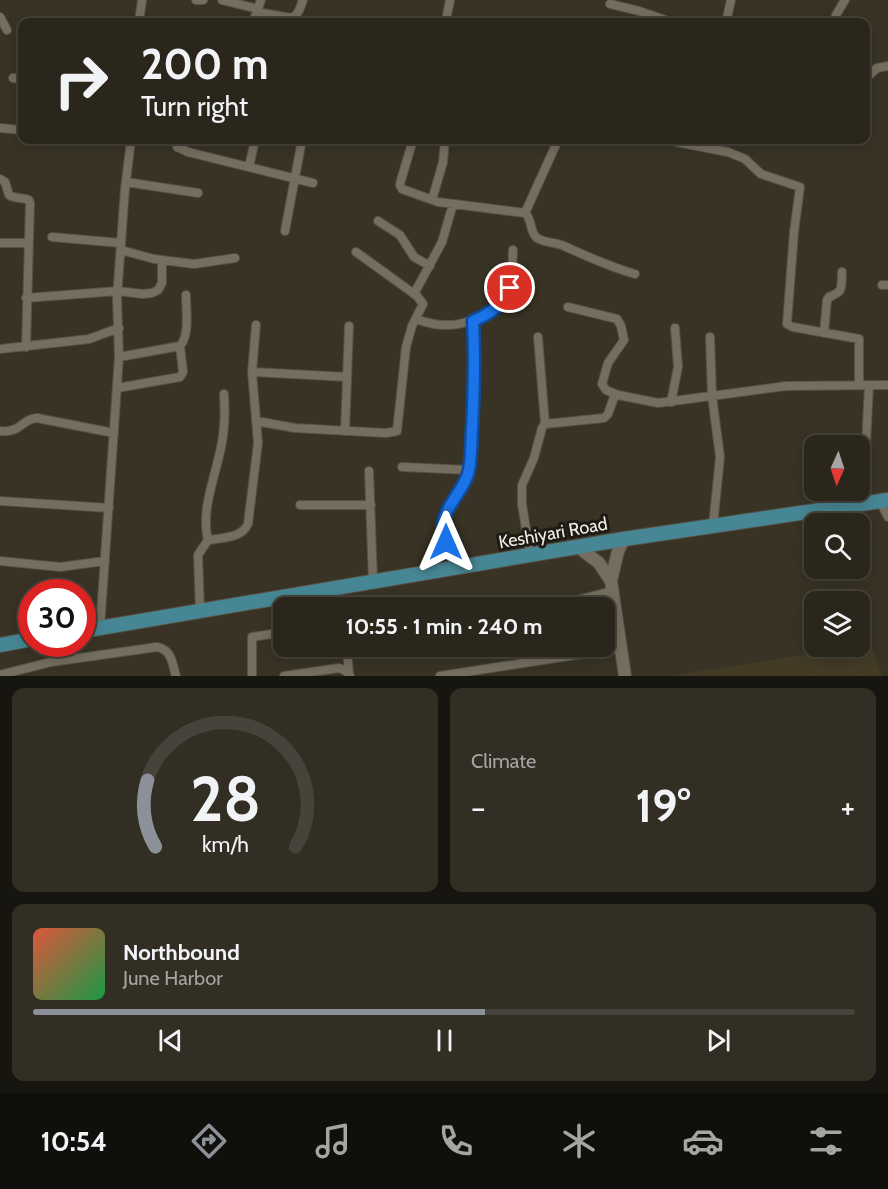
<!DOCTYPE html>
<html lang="en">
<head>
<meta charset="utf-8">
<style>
  :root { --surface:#2a261b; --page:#322e24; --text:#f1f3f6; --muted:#a5a5a3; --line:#46433a; --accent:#8c9099 }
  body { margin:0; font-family:Cabin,sans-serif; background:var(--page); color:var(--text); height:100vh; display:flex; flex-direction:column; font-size:22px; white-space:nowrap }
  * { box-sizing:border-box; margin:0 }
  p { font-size:20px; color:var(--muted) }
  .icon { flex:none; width:33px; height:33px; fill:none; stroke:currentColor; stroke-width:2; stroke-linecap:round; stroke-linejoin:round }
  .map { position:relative; height:676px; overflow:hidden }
  .sheet { display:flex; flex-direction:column; gap:12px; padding:12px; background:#17150f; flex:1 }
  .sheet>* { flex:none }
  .banner { position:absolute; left:18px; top:18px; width:852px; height:126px; border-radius:12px; box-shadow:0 3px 15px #0003,0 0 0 2px var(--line); background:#2a261b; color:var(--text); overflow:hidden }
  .needle { width:39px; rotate:183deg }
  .fabs { position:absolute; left:804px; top:435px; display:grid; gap:12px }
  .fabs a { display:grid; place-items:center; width:66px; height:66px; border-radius:12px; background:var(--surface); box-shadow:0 3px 15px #0003,0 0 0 2px var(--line); font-size:30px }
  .speed { position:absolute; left:18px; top:579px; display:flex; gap:12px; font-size:30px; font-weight:700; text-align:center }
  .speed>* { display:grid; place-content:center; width:78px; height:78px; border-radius:50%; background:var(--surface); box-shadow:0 3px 15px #0003,0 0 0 2px var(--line); line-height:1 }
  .speed .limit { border:9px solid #d22; background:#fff; color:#111 }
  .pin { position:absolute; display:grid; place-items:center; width:51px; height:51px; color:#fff; margin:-26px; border:3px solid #fff; border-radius:50%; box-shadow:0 2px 6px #0007 }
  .me { position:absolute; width:66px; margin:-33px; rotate:0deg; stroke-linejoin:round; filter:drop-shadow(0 0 4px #0008) }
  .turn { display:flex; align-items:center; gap:21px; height:126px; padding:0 24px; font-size:27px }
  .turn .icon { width:78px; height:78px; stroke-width:2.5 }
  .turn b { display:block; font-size:42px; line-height:51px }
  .big { font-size:45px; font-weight:700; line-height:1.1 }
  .sheet .tile { flex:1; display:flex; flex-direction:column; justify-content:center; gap:9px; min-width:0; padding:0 21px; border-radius:12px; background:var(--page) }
  .sheet .dial { align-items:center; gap:0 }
  .dial svg { height:156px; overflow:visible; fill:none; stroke:var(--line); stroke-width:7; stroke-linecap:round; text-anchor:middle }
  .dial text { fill:var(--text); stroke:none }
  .song { display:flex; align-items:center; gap:18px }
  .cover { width:72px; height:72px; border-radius:9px; background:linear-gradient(135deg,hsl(10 70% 55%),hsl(140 70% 35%)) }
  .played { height:6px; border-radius:3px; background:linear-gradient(90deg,var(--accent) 55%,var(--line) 55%) }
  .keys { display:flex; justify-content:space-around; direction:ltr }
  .heat { display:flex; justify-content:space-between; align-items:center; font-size:33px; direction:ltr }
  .sheet .tiles { flex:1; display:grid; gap:12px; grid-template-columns:1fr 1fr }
  .tile:last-child { grid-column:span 2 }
  .trip { position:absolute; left:273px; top:597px; width:342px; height:60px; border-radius:12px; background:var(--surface); box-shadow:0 3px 15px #0003,0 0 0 2px var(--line); font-weight:700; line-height:60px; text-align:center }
  .dock { display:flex; height:96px; justify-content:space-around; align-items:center; background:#110f0b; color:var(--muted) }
  .dock .icon { width:42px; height:42px }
  .dock .on { color:var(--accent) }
  .dock b { font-size:27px; color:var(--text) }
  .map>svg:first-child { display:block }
  .built { fill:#433b26 }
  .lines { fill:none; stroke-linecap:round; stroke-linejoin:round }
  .street-casing { stroke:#565145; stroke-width:10 }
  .secondary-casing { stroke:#565145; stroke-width:14 }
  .primary-casing { stroke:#565145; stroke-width:16 }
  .street { stroke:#746e5e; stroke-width:8 }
  .secondary { stroke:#746e5e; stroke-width:12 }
  .primary { stroke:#478795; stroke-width:14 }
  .route-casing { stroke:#114b97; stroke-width:15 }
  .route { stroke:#1a73e8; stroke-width:10 }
  .labels { text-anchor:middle; stroke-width:6; stroke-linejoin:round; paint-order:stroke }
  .street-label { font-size:18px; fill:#f1eee5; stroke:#1d1b14 }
</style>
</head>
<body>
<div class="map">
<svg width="888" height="676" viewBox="0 0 888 676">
  <rect width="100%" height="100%" fill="#383324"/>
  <!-- built -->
  <path class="built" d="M871,644L882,676H669L860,646Z"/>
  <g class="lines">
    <defs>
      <path id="street" d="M196,0H203
        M222,0L258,9
        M610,4L639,11L671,22
        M257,12L291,18C299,15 300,8 303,0
        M447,15L450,0
        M0,17L7,30
        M139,22L142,0
        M253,22L261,0
        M726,22L731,0
        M834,22L836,15L845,0
        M13,78L22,79
        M866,78L877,68L888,66
        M0,128L22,130
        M176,140L177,147L188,152L313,183
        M413,140L401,180L400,185L402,189L438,202L525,213C533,220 529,232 537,238C544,243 556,242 564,246C588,257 610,267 635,274
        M676,142L728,152L745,159L761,174L800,187L794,232L787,324L793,327L859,339V386
        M249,167L255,140
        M0,179L5,182L9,195C15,199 22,197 29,200L30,203L26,347
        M126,182L198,193
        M432,200L443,162L445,140
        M525,213L558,140
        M378,221L400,235L414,257L430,266
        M285,231L302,140
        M52,237L121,243
        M0,243H28
        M121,250L154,259L194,264L235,258
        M882,285H888
        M414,294L442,242L453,204
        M26,298L118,291L143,294L152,293L158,290L162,283V260
        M568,307L617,319L621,326L624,340L608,363L602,384L606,390L618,395
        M416,319C445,330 469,326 494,308C499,305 505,301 508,296C514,284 512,263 513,250
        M824,333L827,300L829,297C844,291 841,289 842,272
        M538,337L545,424
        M710,337L712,396L720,457L713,526
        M0,349L89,339L119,328
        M119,357L180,346C190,335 186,310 186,295
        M252,372L347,377
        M117,388L180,377L183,372L180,346
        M671,402L678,367L675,328
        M256,421L295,428L386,433L397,431L406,347L412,326L423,304L417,296L356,252
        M0,431C22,433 21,419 37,418L114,433
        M345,431L349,326
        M402,467L469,470
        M369,471L373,582
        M0,501L109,508
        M880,501L888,517
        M863,504L869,385
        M300,505H371
        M208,540C222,538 242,538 248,524L258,443L252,372L256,325
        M530,555L522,504V485L534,458L542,428L545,424L604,418L608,414L614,397L618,395L658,403L786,386L888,385
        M0,561L60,567L105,561
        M454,568C452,557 442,536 442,528C442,507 467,488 470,465C476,418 475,369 473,321
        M546,608L612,591
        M200,611L198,555L208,540C200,509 217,473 222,442C225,426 225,410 224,394
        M100,628L119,357L117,297L125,189L131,140
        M347,646L349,675
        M0,675L51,662L157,647C172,650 172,663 176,676
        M252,676V637L284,632
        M284,676L339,668L346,671L350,676
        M440,676L621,648"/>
      <path id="secondary" d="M624,539L618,551L611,581L625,676
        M578,547L599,563L611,581"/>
      <path id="primary" d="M82,631L624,539L888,500
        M0,645L32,639"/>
    </defs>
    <!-- street casing -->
    <use href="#street" class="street-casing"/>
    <!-- secondary casing -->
    <use href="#secondary" class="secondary-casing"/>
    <!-- primary casing -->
    <use href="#primary" class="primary-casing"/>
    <!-- street -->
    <use href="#street" class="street"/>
    <!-- secondary -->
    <use href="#secondary" class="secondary"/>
    <!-- primary -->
    <use href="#primary" class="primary"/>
  </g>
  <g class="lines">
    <defs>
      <path id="route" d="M446,542C432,518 461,496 468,474C472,460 471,443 472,428C474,392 475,357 473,321C487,315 507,303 510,288"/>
    </defs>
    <!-- route casing -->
    <use href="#route" class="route-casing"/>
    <!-- route -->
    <use href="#route" class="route"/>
  </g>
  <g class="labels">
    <!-- street labels -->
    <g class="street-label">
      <text transform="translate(553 533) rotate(-10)" y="6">Keshiyari Road</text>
    </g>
  </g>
</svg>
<div class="fabs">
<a><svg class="needle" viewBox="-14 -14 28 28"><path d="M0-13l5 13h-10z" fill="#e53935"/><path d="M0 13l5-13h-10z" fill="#a5a5a3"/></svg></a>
<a><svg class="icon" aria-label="search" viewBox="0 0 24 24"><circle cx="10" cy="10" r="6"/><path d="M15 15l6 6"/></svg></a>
<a><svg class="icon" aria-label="layers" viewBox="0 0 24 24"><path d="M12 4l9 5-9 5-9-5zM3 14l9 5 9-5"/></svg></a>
</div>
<div class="speed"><div class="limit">30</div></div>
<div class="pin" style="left:510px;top:288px;background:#d93025"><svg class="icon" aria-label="arrive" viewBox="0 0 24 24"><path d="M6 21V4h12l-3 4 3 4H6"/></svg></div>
<svg class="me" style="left:446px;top:542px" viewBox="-20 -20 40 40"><path d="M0-17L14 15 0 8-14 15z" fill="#1a73e8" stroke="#fff" stroke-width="4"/></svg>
<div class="trip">10:55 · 1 min · 240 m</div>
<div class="banner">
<div class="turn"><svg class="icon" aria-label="right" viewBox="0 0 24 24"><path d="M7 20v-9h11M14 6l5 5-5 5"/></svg><div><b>200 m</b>Turn right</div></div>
</div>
</div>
<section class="sheet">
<div class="tiles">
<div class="tile dial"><svg viewBox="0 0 100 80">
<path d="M14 69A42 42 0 1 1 86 69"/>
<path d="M14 69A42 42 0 0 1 10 35" stroke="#8c9099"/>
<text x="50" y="56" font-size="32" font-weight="700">28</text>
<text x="50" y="72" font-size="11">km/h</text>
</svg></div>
<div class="tile"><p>Climate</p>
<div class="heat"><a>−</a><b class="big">19°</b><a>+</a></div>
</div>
<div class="tile">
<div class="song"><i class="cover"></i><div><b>Northbound</b><p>June Harbor</p></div></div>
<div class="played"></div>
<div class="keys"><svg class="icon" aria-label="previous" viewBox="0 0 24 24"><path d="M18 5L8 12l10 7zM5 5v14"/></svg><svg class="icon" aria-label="pause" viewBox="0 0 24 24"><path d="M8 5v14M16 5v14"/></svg><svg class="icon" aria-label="next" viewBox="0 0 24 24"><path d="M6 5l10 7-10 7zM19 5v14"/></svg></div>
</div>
</div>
</section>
<nav class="dock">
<b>10:54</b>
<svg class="icon on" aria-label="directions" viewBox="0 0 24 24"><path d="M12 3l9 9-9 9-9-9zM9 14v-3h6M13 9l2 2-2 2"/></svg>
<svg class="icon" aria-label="music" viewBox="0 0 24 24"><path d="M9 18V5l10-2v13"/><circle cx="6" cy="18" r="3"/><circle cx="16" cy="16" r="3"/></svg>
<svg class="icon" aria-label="phone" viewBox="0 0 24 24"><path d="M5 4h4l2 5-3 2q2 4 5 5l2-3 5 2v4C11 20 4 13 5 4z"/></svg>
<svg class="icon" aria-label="climate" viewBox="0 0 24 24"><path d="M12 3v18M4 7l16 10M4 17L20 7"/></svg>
<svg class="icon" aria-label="car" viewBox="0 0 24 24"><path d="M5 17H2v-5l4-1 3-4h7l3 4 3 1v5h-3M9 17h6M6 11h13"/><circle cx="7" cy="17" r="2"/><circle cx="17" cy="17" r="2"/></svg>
<svg class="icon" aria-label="filters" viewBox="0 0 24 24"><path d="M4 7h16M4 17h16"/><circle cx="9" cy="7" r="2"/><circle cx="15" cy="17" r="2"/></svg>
</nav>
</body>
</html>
